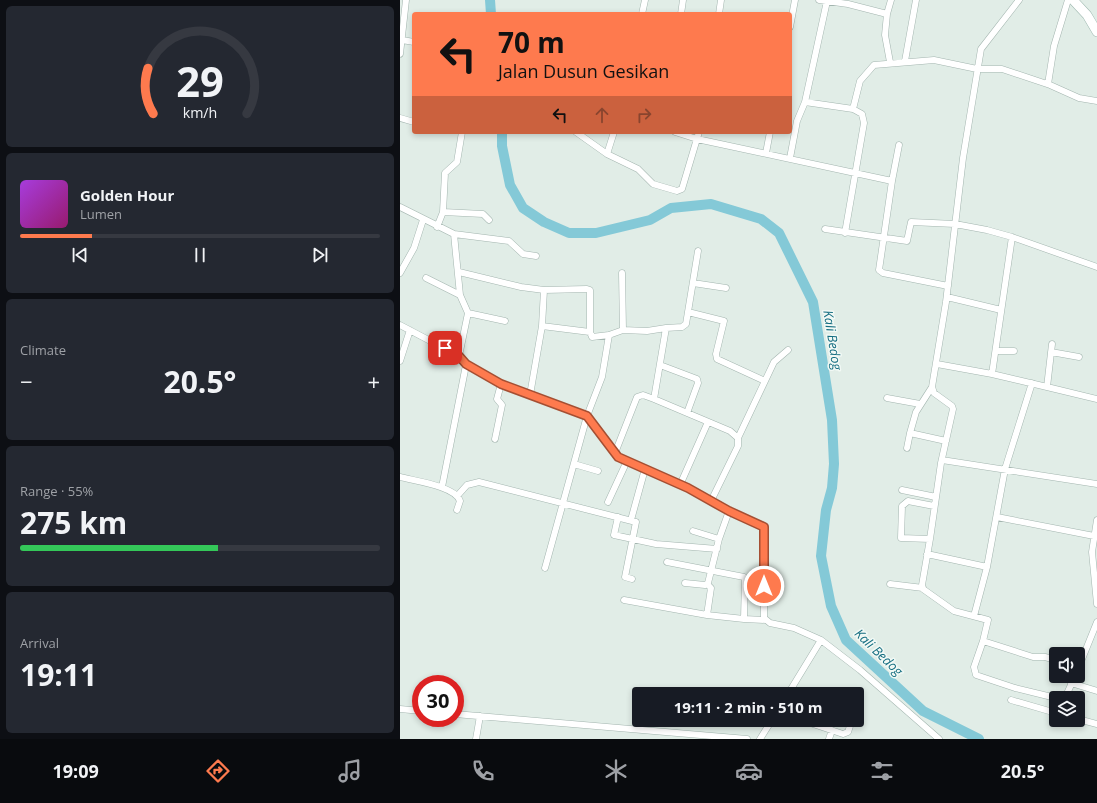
<!DOCTYPE html>
<html lang="en">
<head>
<meta charset="utf-8">
<style>
  :root { --surface:#171b24; --page:#242831; --text:#f1f3f6; --muted:#9ea1a6; --line:#363941; --accent:#fe7a4e }
  body { margin:0; font-family:"Open Sans",sans-serif; background:var(--page); color:var(--text); height:100vh; display:flex; flex-direction:column; font-size:15px; white-space:nowrap }
  * { box-sizing:border-box; margin:0 }
  p { font-size:13px; color:var(--muted) }
  .icon { flex:none; width:22px; height:22px; fill:none; stroke:currentColor; stroke-width:2; stroke-linecap:round; stroke-linejoin:round }
  .map { position:relative; flex:1; overflow:hidden }
  .drawer { display:flex; flex-direction:column; gap:6px; padding:6px; background:#0d0f14; width:400px }
  .drawer>* { flex:none }
  .guide { position:absolute; left:12px; top:12px; width:380px; height:122px; border-radius:4px; box-shadow:0 2px 6px #0003; background:#fe7a4e; color:#111; overflow:hidden }
  .fabs { position:absolute; left:649px; top:647px; display:grid; gap:8px }
  .fabs a { display:grid; place-items:center; width:36px; height:36px; border-radius:4px; background:var(--surface); box-shadow:0 2px 6px #0003; font-size:20px }
  .speed { position:absolute; left:12px; top:675px; display:flex; gap:8px; font-size:20px; font-weight:700; text-align:center }
  .speed>* { display:grid; place-content:center; width:52px; height:52px; border-radius:50%; background:var(--surface); box-shadow:0 2px 6px #0003; line-height:1 }
  .speed .limit { border:6px solid #d22; background:#fff; color:#111 }
  .pin { position:absolute; display:grid; place-items:center; width:34px; height:34px; color:#fff; margin:-17px; border-radius:8px; box-shadow:0 2px 6px #0006 }
  .me { position:absolute; width:44px; margin:-22px; rotate:0deg; stroke-linejoin:round; filter:drop-shadow(0 0 3px #0008) }
  .turn { display:flex; align-items:center; gap:14px; height:84px; padding:0 20px; font-size:18px }
  .turn .icon { width:52px; height:52px; stroke-width:2.5 }
  .turn b { display:block; font-size:28px; line-height:34px }
  .lanes { display:flex; align-items:center; height:38px; padding:0 20px; background:#0003; justify-content:center; gap:20px; direction:ltr }
  .lanes .off { opacity:.35 }
  .big { font-size:30px; font-weight:700; line-height:1.1 }
  .drawer .card { flex:1; display:flex; flex-direction:column; justify-content:center; gap:6px; min-width:0; padding:0 14px; border-radius:6px; background:var(--page) }
  .drawer .dial { align-items:center; gap:0 }
  .dial svg { height:104px; overflow:visible; fill:none; stroke:var(--line); stroke-width:7; stroke-linecap:round; text-anchor:middle }
  .dial text { fill:var(--text); stroke:none }
  .song { display:flex; align-items:center; gap:12px }
  .cover { width:48px; height:48px; border-radius:6px; background:linear-gradient(135deg,hsl(280 70% 55%),hsl(320 70% 35%)) }
  .played { height:4px; border-radius:2px; background:linear-gradient(90deg,var(--accent) 20%,var(--line) 20%) }
  .keys { display:flex; justify-content:space-around; direction:ltr }
  .heat { display:flex; justify-content:space-between; align-items:center; font-size:22px; direction:ltr }
  .charge { height:6px; border-radius:3px; background:linear-gradient(90deg,#34c759 55%,var(--line) 0) }
  .trip { position:absolute; left:232px; top:687px; width:232px; height:40px; border-radius:4px; background:var(--surface); box-shadow:0 2px 6px #0003; font-weight:700; line-height:40px; text-align:center }
  .tabs { display:flex; height:64px; justify-content:space-around; align-items:center; background:#090b0e; color:var(--muted) }
  .tabs .icon { width:28px; height:28px }
  .tabs .active { color:var(--accent) }
  .tabs b { font-size:18px; color:var(--text) }
  main { display:flex; flex:1; min-height:0 }
  .map>svg:first-child { display:block }
  .lines { fill:none; stroke-linecap:round; stroke-linejoin:round }
  .river { stroke:#84c9d7; stroke-width:10 }
  .street-casing { stroke:#a3b5af; stroke-width:7 }
  .secondary-casing { stroke:#9eb9b0; stroke-width:10 }
  .street { stroke:#fff; stroke-width:6 }
  .secondary { stroke:#fff; stroke-width:9 }
  .route-casing { stroke:#a54f33; stroke-width:10 }
  .route { stroke:#fe7a4e; stroke-width:7 }
  .labels { text-anchor:middle; stroke-width:3; stroke-linejoin:round; paint-order:stroke }
  .water-label { font-size:13px; font-style:italic; fill:#146d80; stroke:#f2f9f5 }
</style>
</head>
<body>
<main>
<section class="drawer">
<div class="card dial"><svg viewBox="0 0 100 80">
<path d="M14 69A42 42 0 1 1 86 69"/>
<path d="M14 69A42 42 0 0 1 10 34" stroke="#fe7a4e"/>
<text x="50" y="56" font-size="32" font-weight="700">29</text>
<text x="50" y="72" font-size="11">km/h</text>
</svg></div>
<div class="card">
<div class="song"><i class="cover"></i><div><b>Golden Hour</b><p>Lumen</p></div></div>
<div class="played"></div>
<div class="keys"><svg class="icon" aria-label="previous" viewBox="0 0 24 24"><path d="M18 5L8 12l10 7zM5 5v14"/></svg><svg class="icon" aria-label="pause" viewBox="0 0 24 24"><path d="M8 5v14M16 5v14"/></svg><svg class="icon" aria-label="next" viewBox="0 0 24 24"><path d="M6 5l10 7-10 7zM19 5v14"/></svg></div>
</div>
<div class="card"><p>Climate</p>
<div class="heat"><a>−</a><b class="big">20.5°</b><a>+</a></div>
</div>
<div class="card"><p>Range · 55%</p><b class="big">275 km</b><div class="charge"></div></div>
<div class="card"><p>Arrival</p><b class="big">19:11</b></div>
</section>
<div class="map">
<svg width="697" height="739" viewBox="0 0 697 739">
  <rect width="100%" height="100%" fill="#e1ede7"/>
  <g class="lines">
    <!-- river -->
    <path class="river" d="M90,0L91,14
      M102,132V146L110,185L123,208L144,222L169,233H196L250,220L271,208L311,204L361,219L379,233L413,302L432,420L434,464L432,488L426,510L421,556L431,606L446,640L523,711L579,739"/>
    <defs>
      <path id="street" d="M419,0L448,4L487,14L491,0
        M242,14L245,0
        M281,14L283,0
        M319,14L321,0
        M487,14L485,35L490,62
        M390,27L395,0
        M2,40L14,42
        M0,54L6,0
        M505,61L516,0
        M648,84L654,46L668,0
        M405,102L427,1
        M0,118L14,122
        M176,132L207,154L238,169L253,184L277,191L282,189L299,132
        M275,132L297,139L492,181L479,270L483,273L548,286
        M366,153L370,132
        M207,154L214,132
        M390,158L397,121L405,102L453,109
        M492,181L499,145
        M0,207L54,234L60,295L68,313L59,356
        M43,212L83,214L89,220
        M37,227L43,212L45,173L57,162L62,132
        M425,229L507,241L511,222L555,224L587,230L612,237L697,267
        M445,233L464,123L462,114L453,109L460,81L474,65L534,60L577,69H602L650,85L679,98L697,101
        M54,234L109,241L123,254L136,256
        M612,237L592,374L647,387
        M59,272L121,287L144,290L187,289L190,290V332L142,326L130,395
        M0,273L14,248L23,220
        M222,273L223,330
        M26,278L60,295
        M293,283L326,288
        M547,297L601,310
        M288,312L324,321L316,354L317,359L365,381
        M68,313L105,321
        M0,325L59,356L66,365L101,384L187,416L218,457L288,488L329,511L364,527V618L370,623L394,628L421,640L388,694
        M142,326L144,290
        M190,332L192,337L209,335
        M652,344L647,387L697,399
        M596,351H614
        M651,352L679,357
        M0,361L10,330
        M537,364L592,374
        M260,365L297,379L298,383L287,413
        M532,387L516,412L510,433L546,441
        M487,398L520,404
        M254,399L330,431L338,438V446L311,501
        M338,438L374,362L388,350
        M95,439L102,405L97,399L101,384
        M507,448L510,433
        M215,453L237,397L243,395L254,399L266,328L282,327L286,324L298,251
        M542,460L697,484
        M174,464L198,471
        M0,477C15,481 55,486 60,501L57,510
        M280,485L308,422
        M42,487L66,365
        M502,490L536,497
        M58,495L67,485L79,482L236,522L225,577L232,579
        M208,502L227,461
        M534,506L508,501L502,506L501,538L530,539L522,585L523,589L554,611L588,620L583,641L633,657H645L656,660
        M218,517L214,535L256,544L317,549
        M597,517L694,536
        M231,520L245,469
        M697,520L692,552L697,604
        M293,531L319,539
        M530,539L541,463L553,409L552,406L534,393L532,387L546,302L563,158L581,49L619,0
        M527,554L587,567
        M267,562L344,577L345,579L344,619L366,620
        M145,568L187,416L202,377L209,335L223,330L247,331L266,328
        M285,583L305,585L308,583L319,539L329,511
        M490,584L523,588
        M224,600L307,615L344,619
        M307,615L311,588L307,584
        M574,616L587,567L605,469L632,383
        M421,640L460,670L539,739
        M583,641L574,667L576,675L615,688L656,698
        M678,669L697,622
        M671,683L697,691
        M665,698L675,676
        M611,700L656,713
        M0,709L21,711
        M55,714L347,739
        M678,719L697,724
        M401,720L443,734L448,732L452,720
        M76,739L80,716
        M360,739L372,720
        M429,739L432,730"/>
      <path id="secondary" d="M673,0L687,15L697,32"/>
    </defs>
    <!-- street casing -->
    <use href="#street" class="street-casing"/>
    <!-- secondary casing -->
    <use href="#secondary" class="secondary-casing"/>
    <!-- street -->
    <use href="#street" class="street"/>
    <!-- secondary -->
    <use href="#secondary" class="secondary"/>
  </g>
  <g class="lines">
    <defs>
      <path id="route" d="M45,348L59,356L66,364L101,384L187,416L218,457L288,488L329,511L364,527V586"/>
    </defs>
    <!-- route casing -->
    <use href="#route" class="route-casing"/>
    <!-- route -->
    <use href="#route" class="route"/>
  </g>
  <g class="labels">
    <!-- water labels -->
    <g class="water-label">
      <text transform="translate(433 340) rotate(81)" y="5">Kali Bedog</text>
      <text transform="translate(479 652) rotate(44)" y="5">Kali Bedog</text>
    </g>
  </g>
</svg>
<div class="fabs">
<a><svg class="icon" aria-label="sound" viewBox="0 0 24 24"><path d="M4 9h4l5-4v14l-5-4H4zM17 9q2 3 0 6"/></svg></a>
<a><svg class="icon" aria-label="layers" viewBox="0 0 24 24"><path d="M12 4l9 5-9 5-9-5zM3 14l9 5 9-5"/></svg></a>
</div>
<div class="speed"><div class="limit">30</div></div>
<div class="pin" style="left:45px;top:348px;background:#d93025"><svg class="icon" aria-label="arrive" viewBox="0 0 24 24"><path d="M6 21V4h12l-3 4 3 4H6"/></svg></div>
<svg class="me" style="left:364px;top:586px" viewBox="-20 -20 40 40"><circle r="17" fill="#fe7a4e" stroke="#fff" stroke-width="3"/><path d="M0-11L8 9 0 5-8 9z" fill="#fff"/></svg>
<div class="trip">19:11 · 2 min · 510 m</div>
<div class="guide">
<div class="turn"><svg class="icon" aria-label="left" viewBox="0 0 24 24"><path d="M17 20v-9H6M10 6l-5 5 5 5"/></svg><div><b>70 m</b>Jalan Dusun Gesikan</div></div>
<div class="lanes"><svg class="icon" aria-label="left" viewBox="0 0 24 24"><path d="M17 20v-9H6M10 6l-5 5 5 5"/></svg><svg class="icon off" aria-label="ahead" viewBox="0 0 24 24"><path d="M12 20V5M6 11l6-6 6 6"/></svg><svg class="icon off" aria-label="right" viewBox="0 0 24 24"><path d="M7 20v-9h11M14 6l5 5-5 5"/></svg></div>
</div>
</div>
</main>
<nav class="tabs">
<b>19:09</b>
<svg class="icon active" aria-label="directions" viewBox="0 0 24 24"><path d="M12 3l9 9-9 9-9-9zM9 14v-3h6M13 9l2 2-2 2"/></svg>
<svg class="icon" aria-label="music" viewBox="0 0 24 24"><path d="M9 18V5l10-2v13"/><circle cx="6" cy="18" r="3"/><circle cx="16" cy="16" r="3"/></svg>
<svg class="icon" aria-label="phone" viewBox="0 0 24 24"><path d="M5 4h4l2 5-3 2q2 4 5 5l2-3 5 2v4C11 20 4 13 5 4z"/></svg>
<svg class="icon" aria-label="climate" viewBox="0 0 24 24"><path d="M12 3v18M4 7l16 10M4 17L20 7"/></svg>
<svg class="icon" aria-label="car" viewBox="0 0 24 24"><path d="M5 17H2v-5l4-1 3-4h7l3 4 3 1v5h-3M9 17h6M6 11h13"/><circle cx="7" cy="17" r="2"/><circle cx="17" cy="17" r="2"/></svg>
<svg class="icon" aria-label="filters" viewBox="0 0 24 24"><path d="M4 7h16M4 17h16"/><circle cx="9" cy="7" r="2"/><circle cx="15" cy="17" r="2"/></svg>
<b>20.5°</b>
</nav>
</body>
</html>
